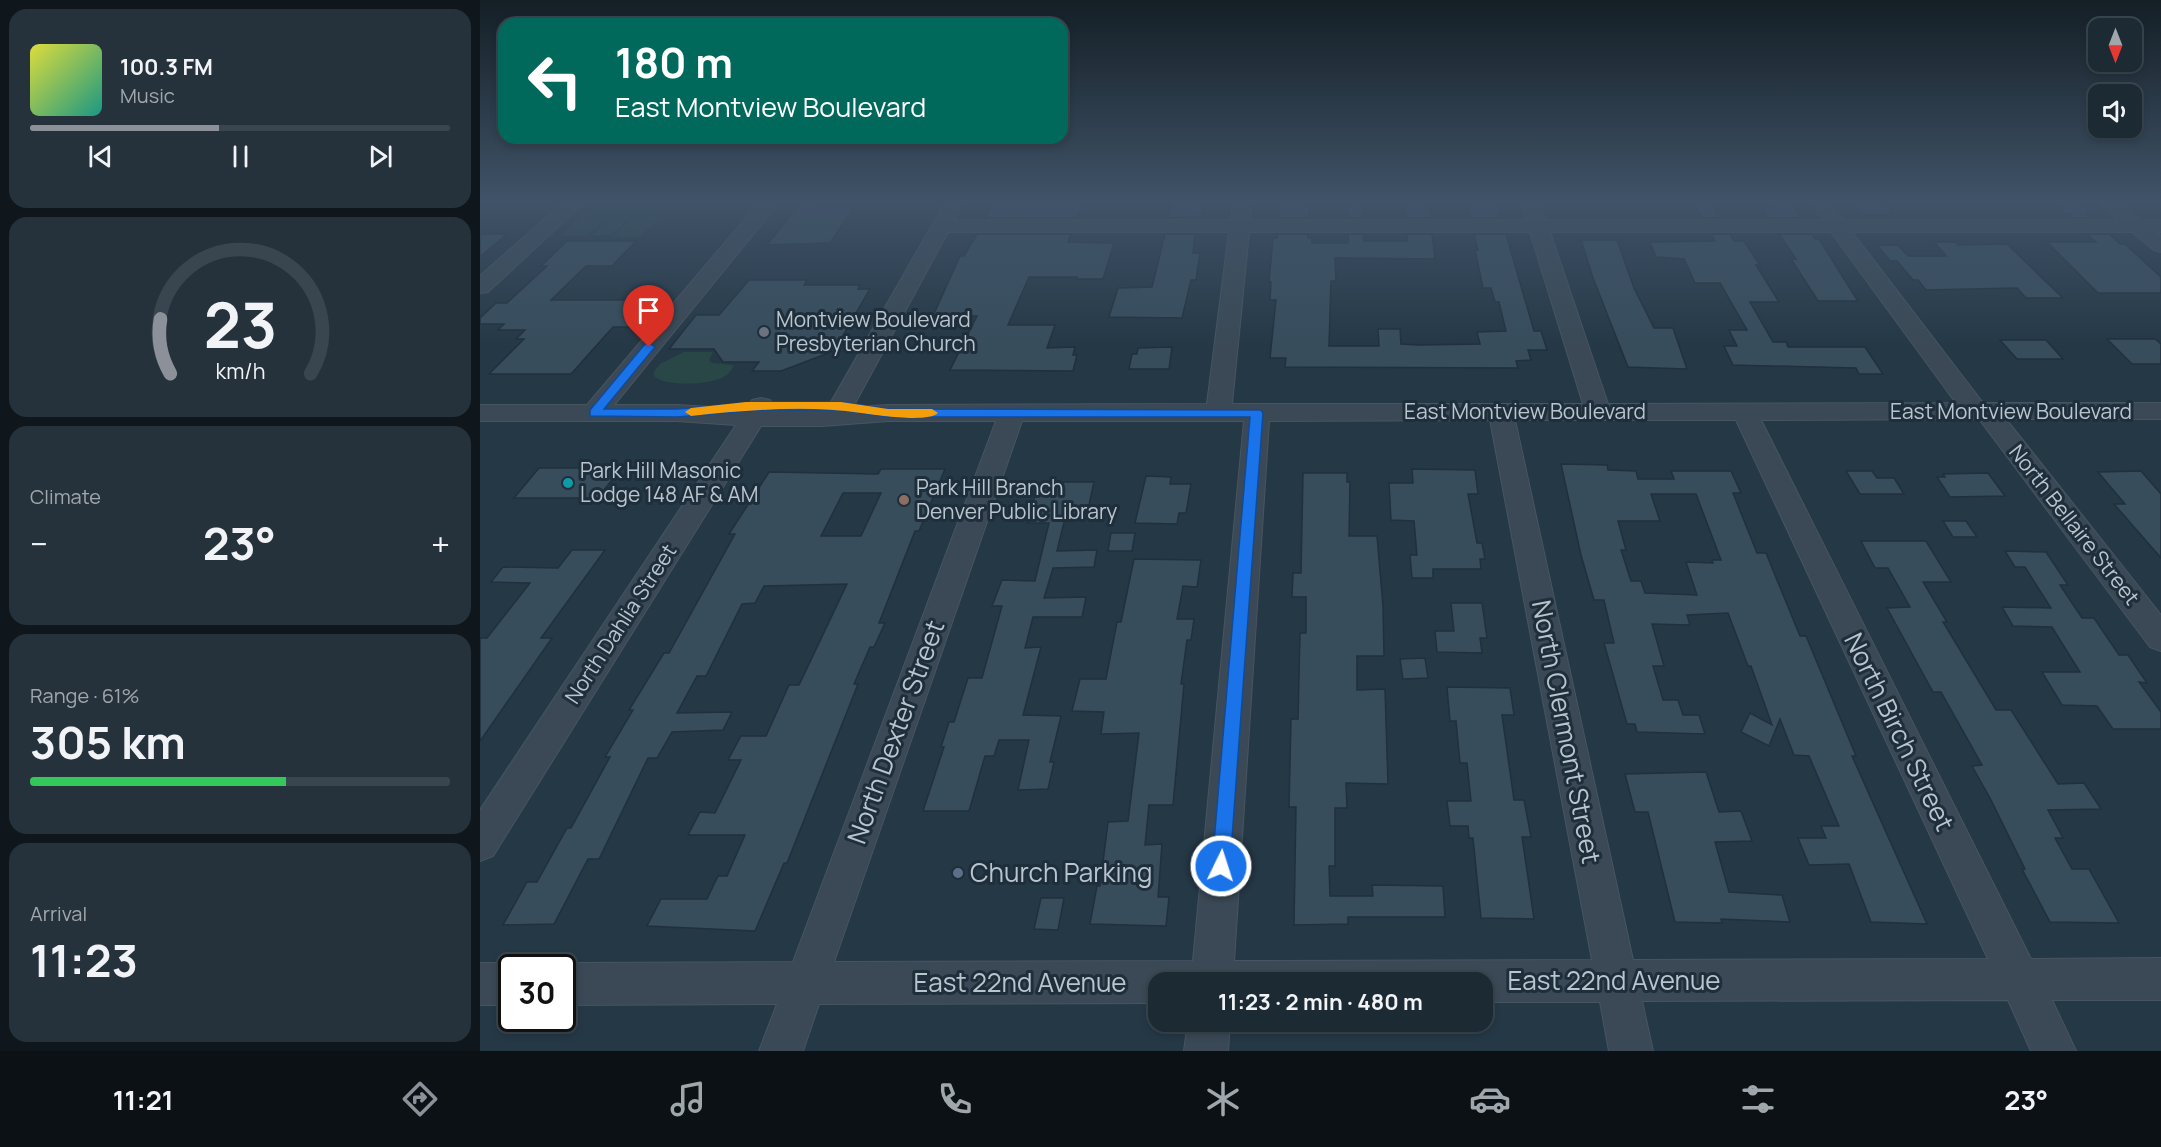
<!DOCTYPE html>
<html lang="en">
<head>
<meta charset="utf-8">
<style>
  :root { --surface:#1c2a34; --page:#25323c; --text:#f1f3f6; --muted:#a0a7ac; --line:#3a464f; --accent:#8c9099 }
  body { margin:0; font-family:Manrope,sans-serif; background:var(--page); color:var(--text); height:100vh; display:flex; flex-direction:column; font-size:22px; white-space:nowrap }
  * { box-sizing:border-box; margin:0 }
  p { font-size:20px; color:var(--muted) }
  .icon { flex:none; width:33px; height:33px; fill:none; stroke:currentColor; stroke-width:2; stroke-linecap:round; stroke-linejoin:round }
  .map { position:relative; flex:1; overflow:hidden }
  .panel { display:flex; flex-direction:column; gap:9px; padding:9px; background:#0f171d; width:480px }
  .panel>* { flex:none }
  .hud { position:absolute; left:18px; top:18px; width:570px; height:126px; border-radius:18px; box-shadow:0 3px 9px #0003,0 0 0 2px var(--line); background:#00695c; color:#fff; overflow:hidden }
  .needle { width:39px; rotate:180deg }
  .tools { position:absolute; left:1608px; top:18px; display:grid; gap:12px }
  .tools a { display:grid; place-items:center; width:54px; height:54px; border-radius:12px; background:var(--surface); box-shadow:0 3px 9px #0003,0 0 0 2px var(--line); font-size:30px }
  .speed { position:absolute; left:18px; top:954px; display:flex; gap:12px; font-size:30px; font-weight:700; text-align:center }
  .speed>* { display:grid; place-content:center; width:78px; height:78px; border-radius:50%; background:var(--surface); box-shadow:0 3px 9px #0003,0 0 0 2px var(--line); line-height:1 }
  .speed .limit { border:3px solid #111; border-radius:9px; background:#fff; color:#111 }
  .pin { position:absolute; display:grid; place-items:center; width:51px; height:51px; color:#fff; margin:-62px -26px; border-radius:50% 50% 50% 0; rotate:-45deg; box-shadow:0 0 6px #0007 }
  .pin .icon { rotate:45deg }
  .me { position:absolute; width:66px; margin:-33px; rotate:4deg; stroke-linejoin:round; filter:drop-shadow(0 0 4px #0008) }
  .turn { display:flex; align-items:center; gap:21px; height:126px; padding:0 18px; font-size:27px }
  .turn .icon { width:78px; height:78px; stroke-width:2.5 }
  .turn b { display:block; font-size:42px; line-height:51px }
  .big { font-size:45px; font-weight:700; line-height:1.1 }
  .panel .tile { flex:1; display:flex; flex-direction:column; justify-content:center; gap:9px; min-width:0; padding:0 21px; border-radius:18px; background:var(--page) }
  .panel .dial { align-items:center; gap:0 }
  .dial svg { height:156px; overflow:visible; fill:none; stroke:var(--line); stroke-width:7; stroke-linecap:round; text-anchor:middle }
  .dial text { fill:var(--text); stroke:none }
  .song { display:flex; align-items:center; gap:18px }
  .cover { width:72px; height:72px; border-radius:9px; background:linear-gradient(135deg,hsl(60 70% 55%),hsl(170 70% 35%)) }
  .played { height:6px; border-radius:3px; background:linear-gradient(90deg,var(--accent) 45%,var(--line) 45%) }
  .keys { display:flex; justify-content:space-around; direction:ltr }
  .heat { display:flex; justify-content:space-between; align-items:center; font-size:33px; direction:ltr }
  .charge { height:9px; border-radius:4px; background:linear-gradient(90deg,#34c759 61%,var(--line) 0) }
  .trip { position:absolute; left:668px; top:972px; width:345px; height:60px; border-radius:18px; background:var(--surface); box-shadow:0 3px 9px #0003,0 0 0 2px var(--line); font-weight:700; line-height:60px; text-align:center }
  .menu { display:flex; height:96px; justify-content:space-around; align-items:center; background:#0b1115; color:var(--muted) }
  .menu .icon { width:42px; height:42px }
  .menu .active { color:var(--accent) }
  .menu b { font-size:27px; color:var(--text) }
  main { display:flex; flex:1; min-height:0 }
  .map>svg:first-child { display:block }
  .green { fill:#284746 }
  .building { fill:#374d5c; stroke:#21303d; stroke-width:1.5; fill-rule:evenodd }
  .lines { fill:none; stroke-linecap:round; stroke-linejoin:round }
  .minor-casing { stroke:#475561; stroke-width:2 }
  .minor { fill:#3a4955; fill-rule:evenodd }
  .route { fill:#1a73e8; stroke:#114b97; stroke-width:1.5 }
  .slow { fill:#f59e0b }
  .worship-dot { fill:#6b7280; stroke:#1f2e3b; stroke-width:2 }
  .culture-dot { fill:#0f9aa8; stroke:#1f2e3b; stroke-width:2 }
  .education-dot { fill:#8d6e63; stroke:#1f2e3b; stroke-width:2 }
  .service-dot { fill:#5c6f8a; stroke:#1f2e3b; stroke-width:2 }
  .labels { text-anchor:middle; stroke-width:6; stroke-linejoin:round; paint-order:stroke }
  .poi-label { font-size:21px; fill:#b8c4ce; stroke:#1f2e3b; text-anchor:start }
  .street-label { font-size:21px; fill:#b8c4ce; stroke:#1f2e3b }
  .near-street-label { font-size:26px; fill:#b8c4ce; stroke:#1f2e3b }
  .near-poi-label { font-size:26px; fill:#b8c4ce; stroke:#1f2e3b; text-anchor:start }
</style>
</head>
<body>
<main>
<section class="panel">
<div class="tile">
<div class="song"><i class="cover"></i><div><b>100.3 FM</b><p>Music</p></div></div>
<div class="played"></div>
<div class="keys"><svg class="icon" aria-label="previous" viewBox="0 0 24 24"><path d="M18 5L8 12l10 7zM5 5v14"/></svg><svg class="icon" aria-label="pause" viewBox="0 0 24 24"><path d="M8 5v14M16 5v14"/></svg><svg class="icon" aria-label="next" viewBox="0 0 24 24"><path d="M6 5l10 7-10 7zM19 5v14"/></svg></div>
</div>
<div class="tile dial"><svg viewBox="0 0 100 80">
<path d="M14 69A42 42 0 1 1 86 69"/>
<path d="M14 69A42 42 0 0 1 9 41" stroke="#8c9099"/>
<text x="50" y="56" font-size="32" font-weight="700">23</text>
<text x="50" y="72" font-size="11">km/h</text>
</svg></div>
<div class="tile"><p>Climate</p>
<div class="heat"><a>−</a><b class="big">23°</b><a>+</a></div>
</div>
<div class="tile"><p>Range · 61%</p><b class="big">305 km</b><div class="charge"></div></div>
<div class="tile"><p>Arrival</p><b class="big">11:23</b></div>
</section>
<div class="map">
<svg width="1681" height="1051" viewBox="0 0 1681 1051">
  <rect width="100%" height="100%" fill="#253846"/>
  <!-- green -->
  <path class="green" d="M117,201H195L184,212L132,213L107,236H80Z
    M157,214H183L159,237H133Z
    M132,215H152L133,235H112Z
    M204,352H233L229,360L232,363L254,365C252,369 249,374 245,376C231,385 188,387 175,377L173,373L180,364Z"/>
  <!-- building -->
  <path class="building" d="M323,199H344L337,208H374L350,243L287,245Z
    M515,199H605L597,218H505Z
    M693,199H725L721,216L689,218Z
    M800,199H829V218H799Z
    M867,199H882L883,218H868Z
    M924,199H945L946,208H950L951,218H925Z
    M991,199H1015L1021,218H990L987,208L992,207Z
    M1212,199H1229L1240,218H1222Z
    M1284,199H1308L1321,218H1288L1281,208H1290Z
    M1369,199H1400L1414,215H1382Z
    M1568,199H1596L1613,214H1606L1610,218H1589L1591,214H1585Z
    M0,234H27L0,257Z
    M497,234H591L588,242L634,243L623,279H596L597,277H549L528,325H575L567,348L595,347L593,355H597L593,371L470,370L497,316H453L480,256H484Z
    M685,234H715L713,253H720L716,280H711L702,318L629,317L638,288L672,287Z
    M797,234H828V238H832V243H868V234H883L884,241H927V234H952L955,259L855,258L856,281H851L849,346H899L898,329H920L921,344L938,345L1000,344L997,332L1026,331L1019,302H1015L1011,288H1003L995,250H998L994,234H1026L1054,331H1061L1067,350H1048L1051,360L1036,361L1038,368L805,367L806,358H790L796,300H790L791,282H789L793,238H797Z
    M1231,234H1250L1254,241H1264L1280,265H1276L1299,302H1270L1293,342H1306L1308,347H1385L1403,374H1379L1376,368L1253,365L1244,346H1257L1249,330H1267L1240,283H1215L1204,259L1176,257L1170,242L1235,241Z
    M1299,234H1332L1335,239H1339L1378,301H1338L1311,259H1316Z
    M1607,234H1629L1640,244H1645L1681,277V293H1618L1567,242H1616Z
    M1101,240H1137L1154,288L1174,328H1193L1207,369L1148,367L1113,278Z
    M87,241H156L132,266H106L71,300H176L152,327H133L91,374H9L44,339H36L45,330H18L24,324H0V318L16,303H27L67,266H61Z
    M1454,242H1476L1478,245L1527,244L1583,298H1546L1537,288L1446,290L1438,280H1433L1417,261H1410L1397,245H1418L1428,256H1466Z
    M269,280H327L324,285H380L378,289H390L354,351L301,371H272L279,362H243L234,349H189L216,315H239Z
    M1627,339H1675L1681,344V364H1652Z
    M1520,340H1566L1583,359H1537Z
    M692,347L689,369H649L652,354H657L658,348Z
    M1081,464L1127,465L1128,470L1156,471L1158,479H1194L1191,471H1251L1261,493H1253L1277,553H1286L1320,636H1326L1376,756H1372L1447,924L1391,922L1369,864L1329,865L1318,838H1346L1341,826H1359L1329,756L1314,755L1300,719L1289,746L1261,732L1270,713L1292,725L1271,666H1268L1248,613L1207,615L1210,625L1172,624L1184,666H1173L1183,700H1198L1203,715H1219L1225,734L1157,732L1155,724H1147L1124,643H1134L1124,600H1114L1101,555ZM1171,494H1216L1241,560H1232L1233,563L1206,562L1217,595L1165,593L1161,581H1151L1141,550H1146L1138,521H1180Z
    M59,468H141L118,498H34Z
    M401,469H465L439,531H435L399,623H405L394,647H390L374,684H378L307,863H304L275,931L167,926L181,899H227L238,876H247L265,835H208L220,812L235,813L261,760H248L261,736H286L309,685H319L367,584L284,586L275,603L262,604L226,676H217L197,713L252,712L243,730L192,732L177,758H168L119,859H108L74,924L23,925L47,882H57L87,828H91L130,757H125L153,710H149L184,653H189L255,534H249L289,472L398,474ZM363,493H401L381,536H341Z
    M932,469L995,470L998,494H988L997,543H1002L1005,559H1000L1001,569H953V578H932L930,555H937L934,521L911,520L909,483H933Z
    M1366,471H1392L1397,478H1414L1424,494H1380Z
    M1661,471L1681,494V558L1634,504H1645L1618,472Z
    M823,473H867V482H870L869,536H897L903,606L904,656H877V690L905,689L908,784L866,783L867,808H855V866H849L850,896H893L892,885L963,886L965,917H868V924L814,925L816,807H809L811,719H818L820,633H826V597H812L813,573H821Z
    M1508,473L1525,496L1470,497L1457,477H1465L1463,474Z
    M666,476L691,477L690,484H711L706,513H699L697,524L655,523Z
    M575,482H614L607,514H586L577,551L617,550L614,567L573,568L564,598L606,597L602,617H553L545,648L561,647L543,715L581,716L570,762H574L568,789L538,790L549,740H519L514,756H505L489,811H443L464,747H461L469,722H474L488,678H502L522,606H512L522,580L555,581L569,523H547L557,488H573Z
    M1463,521H1486L1497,537H1473Z
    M631,533H655L652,551H628Z
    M1381,541H1446L1471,582H1443L1467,622H1463L1516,710H1531L1578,784L1604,783L1621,809L1568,810L1583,838H1575L1592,869H1609L1639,923L1570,922L1542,869H1545L1510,798L1492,766L1502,765L1461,692H1453L1407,608L1430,607L1408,568H1395Z
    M92,550H125L61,638H72L0,741V638H7L50,583L11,582L23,567L78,568Z
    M1525,551L1566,552L1588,585H1580L1602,618H1614L1639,655H1648L1667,683L1659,682L1681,712V729H1633L1617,706L1582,705L1562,672H1600L1572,627L1533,626L1522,607L1571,608L1545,567H1535Z
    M654,559L721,560L717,587L703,586L697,619H714L711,640H707L701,684H704L693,805H669L665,845L682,844L678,897H689L686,926L610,924L617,886H620L628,822L648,821L659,733L621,734L624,712L592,711L600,679H626L637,622H641Z
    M971,603H1002L1007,638H1000L1002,653L957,652L955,631H974Z
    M945,658L948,678L923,679L920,659Z
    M967,687L1030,688L1034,715H1022L1034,800H1044L1051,837H1042L1054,919L1001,918L993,838H989L988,826H970L967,801H991L987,763H980L976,721H970Z
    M1226,772L1239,812L1261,811L1272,841L1235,842L1249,892L1302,895L1310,922L1241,919L1242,923L1195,922L1168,812H1155L1145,774Z
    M561,898H584L578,930L554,929Z"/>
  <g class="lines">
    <defs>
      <path id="minor" d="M87,199H108L8,292L0,293V276Z
        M282,199H302L134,405H197L266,409L272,400L281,398L290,400L294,406L291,410L347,409L467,199H486L474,220H751L754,199H772L770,220H1046L1040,199H1058L1066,220H1343L1328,199H1347L1363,220H1638L1615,199H1635L1662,220H1681V232H1676L1681,236V252L1674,250L1652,232H1372L1503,403H1681V419H1526L1681,615V651L1670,647L1499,419L1281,420L1551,959L1681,958V1000H1572L1596,1051H1551L1528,1000L1162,1001L1173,1051H1129L1120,1002H1002V982H678V1003L339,1004L323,1051H279L297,1004L82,1005V968H71L82,963L313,962L516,421H408L342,426H281L13,856L0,861V810L256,425L197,421H0V405H107ZM468,232H749L727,404L408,405L373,407ZM769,232H1050L1103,404H752ZM1070,232H1351L1476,403L1128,404ZM1010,420L1112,960L754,961L789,421ZM1035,420H1256L1508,959L1153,960ZM542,421H764L713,961L354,962Z
        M0,963H32L43,968H32V1005H0Z
        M708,1022H750L748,1051H704Z"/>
    </defs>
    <!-- minor casing -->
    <use href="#minor" class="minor-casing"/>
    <!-- minor -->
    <use href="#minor" class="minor"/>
  </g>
  <!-- sky -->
  <linearGradient id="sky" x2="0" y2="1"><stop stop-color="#141f26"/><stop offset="0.58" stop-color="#405368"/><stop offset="1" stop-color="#405368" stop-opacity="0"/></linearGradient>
  <rect width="1681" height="346" fill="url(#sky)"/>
  <!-- route -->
  <path class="route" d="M169,343L175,347L124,409H197L281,402H361L408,409L781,410L783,413L750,866L748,872L741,875L735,872L732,866L770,417H408L361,410H281L197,417L110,416V410L165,344Z"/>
  <!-- slow -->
  <path class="slow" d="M266,402H361L408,409H452L458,413C448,423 396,415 381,413C326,405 267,410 211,416L205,412L211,408Z"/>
  <!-- markers -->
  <circle class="worship-dot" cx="284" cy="332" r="6"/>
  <circle class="culture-dot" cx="88" cy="483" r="6"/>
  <circle class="education-dot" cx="424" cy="500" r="6"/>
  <circle class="service-dot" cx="478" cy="873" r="6"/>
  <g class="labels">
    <!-- poi labels -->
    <g class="poi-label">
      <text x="296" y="327">Montview Boulevard<tspan x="296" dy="24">Presbyterian Church</tspan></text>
      <text x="100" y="478">Park Hill Masonic<tspan x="100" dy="24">Lodge 148 AF &amp; AM</tspan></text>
      <text x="436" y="495">Park Hill Branch<tspan x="436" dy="24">Denver Public Library</tspan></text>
    </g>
    <!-- street labels -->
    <g class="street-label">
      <text x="1045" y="419">East Montview Boulevard</text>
      <text x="1531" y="419">East Montview Boulevard</text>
      <text transform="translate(1594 525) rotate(52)" y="7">North Bellaire Street</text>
      <text transform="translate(141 624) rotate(-57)" y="7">North Dahlia Street</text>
    </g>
    <!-- near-street labels -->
    <g class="near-street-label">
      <text transform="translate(416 732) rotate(-70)" y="9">North Dexter Street</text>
      <text transform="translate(1086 732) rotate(79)" y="9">North Clermont Street</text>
      <text transform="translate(1419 732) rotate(64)" y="9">North Birch Street</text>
      <text x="1134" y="990">East 22nd Avenue</text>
      <text x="540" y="992">East 22nd Avenue</text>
    </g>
    <!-- near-poi labels -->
    <g class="near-poi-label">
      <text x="490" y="882">Church Parking</text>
    </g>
  </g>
</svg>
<div class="tools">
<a><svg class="needle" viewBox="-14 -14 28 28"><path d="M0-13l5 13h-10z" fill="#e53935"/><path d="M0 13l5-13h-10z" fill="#a0a7ac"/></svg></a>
<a><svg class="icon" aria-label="sound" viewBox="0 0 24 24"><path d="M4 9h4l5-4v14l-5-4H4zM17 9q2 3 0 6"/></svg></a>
</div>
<div class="speed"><div class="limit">30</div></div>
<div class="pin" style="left:169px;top:347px;background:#d93025"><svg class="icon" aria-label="arrive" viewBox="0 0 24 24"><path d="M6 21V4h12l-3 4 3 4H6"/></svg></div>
<svg class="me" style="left:741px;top:866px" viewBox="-20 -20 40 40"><circle r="17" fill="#1a73e8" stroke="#fff" stroke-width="3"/><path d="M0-11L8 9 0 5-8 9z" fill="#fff"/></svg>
<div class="trip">11:23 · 2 min · 480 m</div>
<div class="hud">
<div class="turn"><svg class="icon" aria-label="left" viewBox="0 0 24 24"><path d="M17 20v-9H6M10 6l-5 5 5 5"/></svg><div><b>180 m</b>East Montview Boulevard</div></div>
</div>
</div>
</main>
<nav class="menu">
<b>11:21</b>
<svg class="icon active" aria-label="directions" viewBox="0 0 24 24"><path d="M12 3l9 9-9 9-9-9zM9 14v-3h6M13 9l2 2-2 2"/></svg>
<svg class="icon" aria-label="music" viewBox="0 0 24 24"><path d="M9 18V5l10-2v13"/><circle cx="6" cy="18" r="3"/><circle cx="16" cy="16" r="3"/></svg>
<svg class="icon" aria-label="phone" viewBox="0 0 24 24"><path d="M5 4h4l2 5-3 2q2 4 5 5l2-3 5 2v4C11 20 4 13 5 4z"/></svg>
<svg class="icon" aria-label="climate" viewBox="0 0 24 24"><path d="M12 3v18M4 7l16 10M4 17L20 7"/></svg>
<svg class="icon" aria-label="car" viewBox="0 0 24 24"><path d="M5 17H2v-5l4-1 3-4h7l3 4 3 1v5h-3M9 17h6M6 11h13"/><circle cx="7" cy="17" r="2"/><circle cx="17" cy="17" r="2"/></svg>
<svg class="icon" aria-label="filters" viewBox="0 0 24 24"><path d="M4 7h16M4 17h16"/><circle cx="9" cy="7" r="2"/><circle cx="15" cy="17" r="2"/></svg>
<b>23°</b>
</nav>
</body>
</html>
